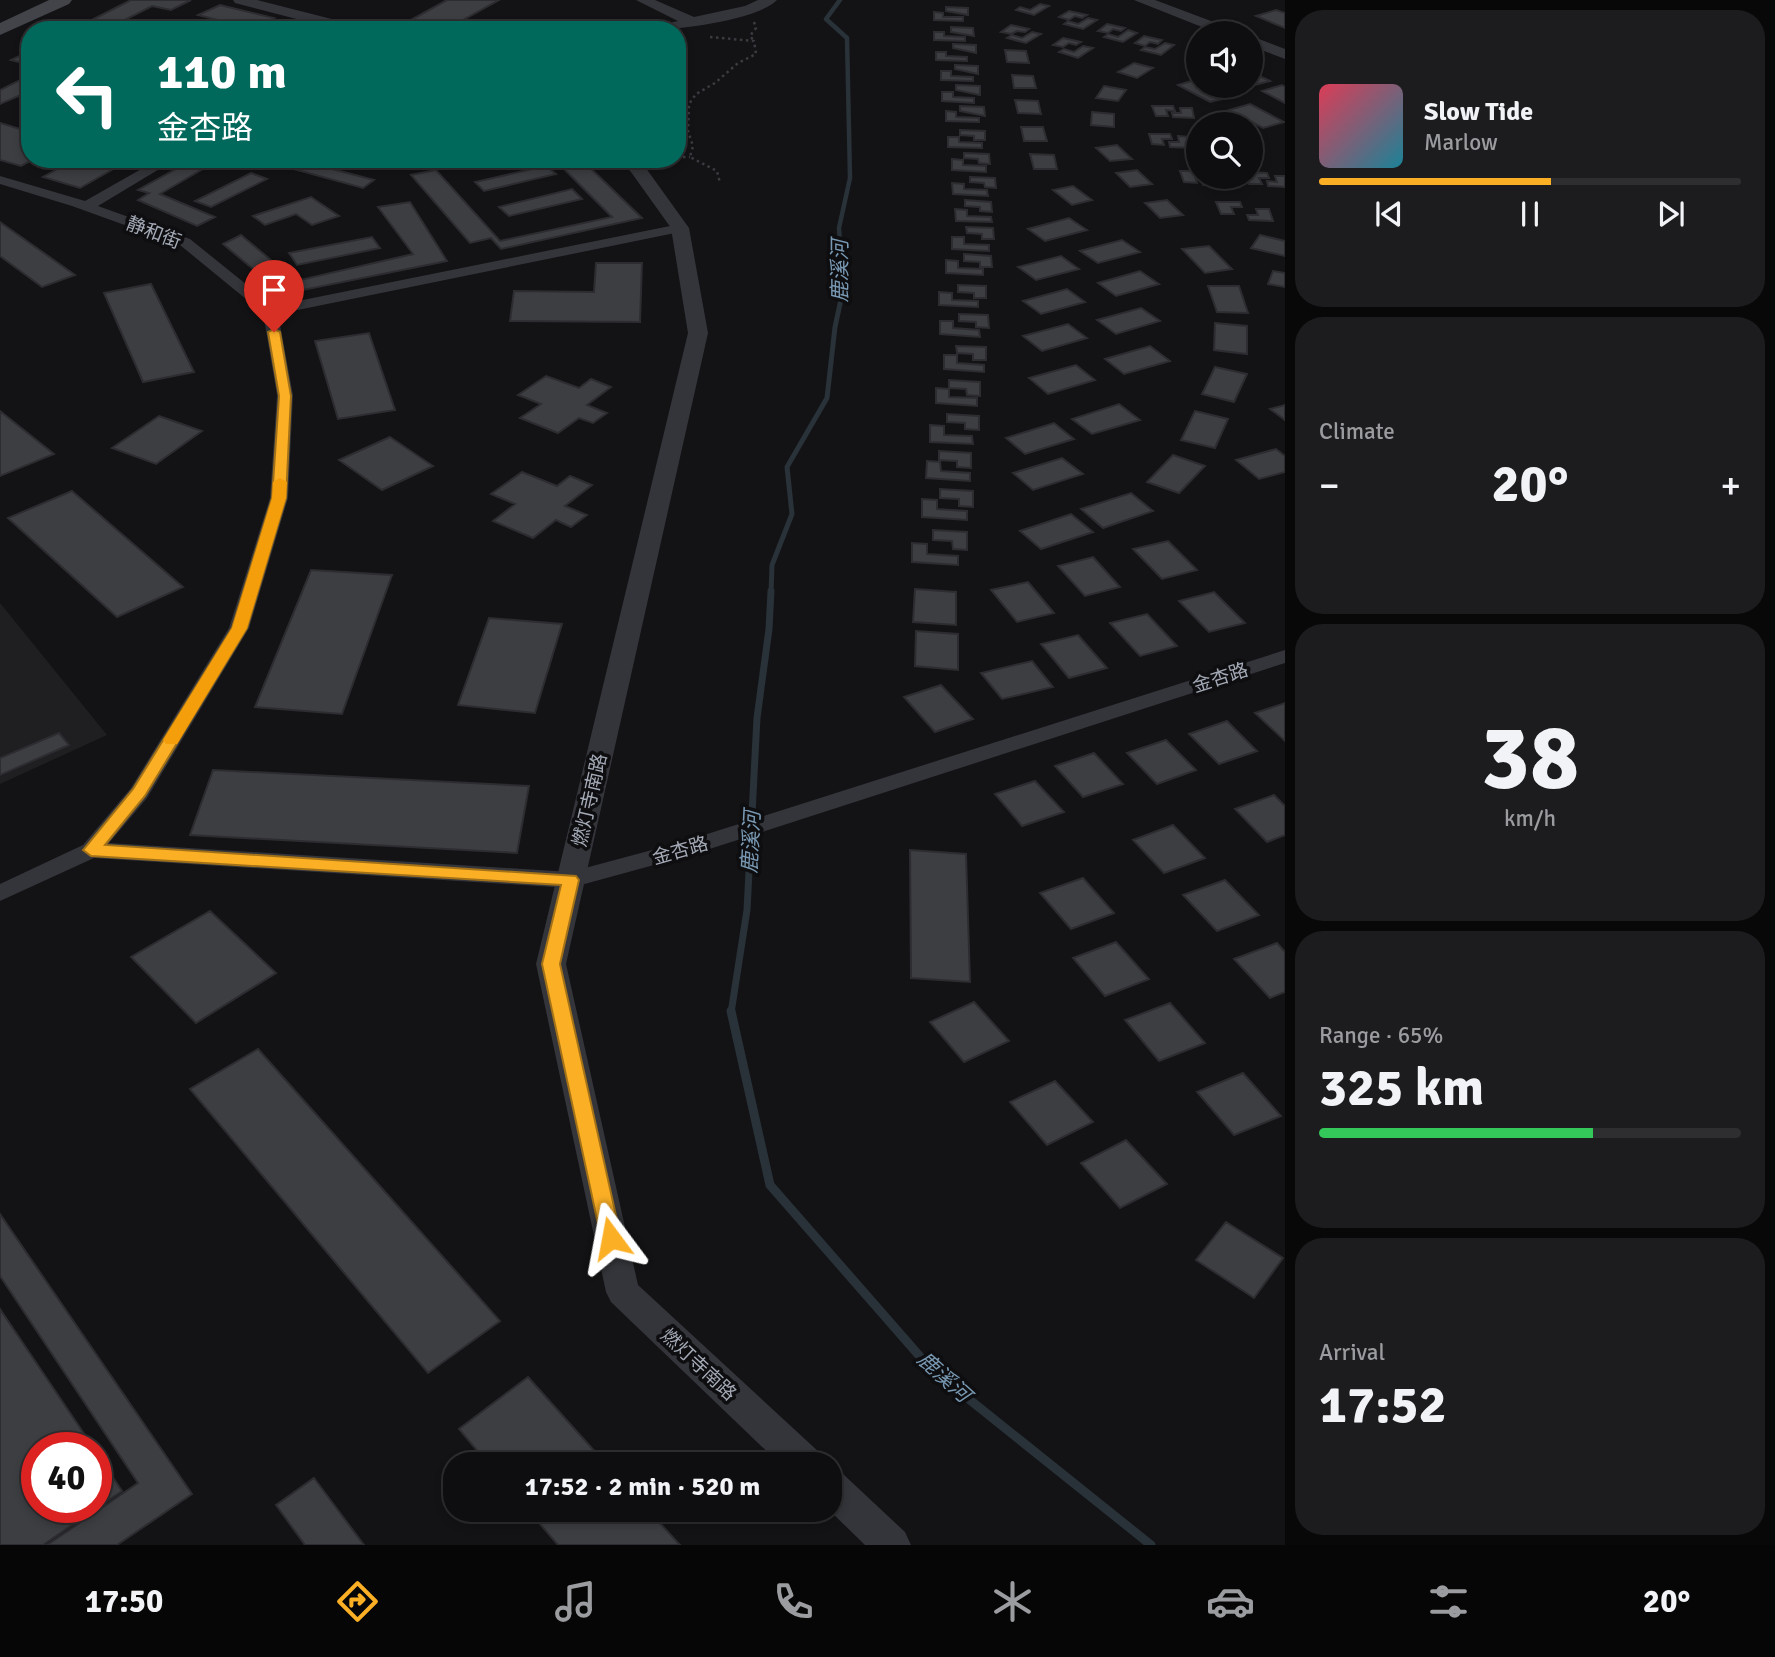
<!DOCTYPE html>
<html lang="en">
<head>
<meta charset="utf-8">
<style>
  :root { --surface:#0e0e10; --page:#1c1c1e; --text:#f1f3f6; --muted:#9b9c9f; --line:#2e2e30; --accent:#fbaf25 }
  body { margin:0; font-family:Signika,"Noto Sans SC",sans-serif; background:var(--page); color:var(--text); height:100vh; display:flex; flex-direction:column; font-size:26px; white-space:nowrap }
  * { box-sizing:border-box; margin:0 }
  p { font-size:23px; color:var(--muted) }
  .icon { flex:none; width:38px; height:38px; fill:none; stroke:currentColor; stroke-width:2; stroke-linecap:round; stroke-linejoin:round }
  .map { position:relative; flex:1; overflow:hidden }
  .details { display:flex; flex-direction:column; gap:10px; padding:10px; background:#080809; width:490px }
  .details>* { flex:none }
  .guide { position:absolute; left:21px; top:21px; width:665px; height:147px; border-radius:28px; box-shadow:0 4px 10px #0003,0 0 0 2px var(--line); background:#00695c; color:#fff; overflow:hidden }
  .buttons { position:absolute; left:1186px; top:21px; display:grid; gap:14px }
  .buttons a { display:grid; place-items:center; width:77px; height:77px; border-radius:50%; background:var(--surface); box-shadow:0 4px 10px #0003,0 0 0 2px var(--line); font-size:35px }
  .speed { position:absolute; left:21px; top:1432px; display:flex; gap:14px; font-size:35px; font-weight:700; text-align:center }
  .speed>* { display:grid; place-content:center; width:91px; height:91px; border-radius:50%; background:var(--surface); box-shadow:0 4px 10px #0003,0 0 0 2px var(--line); line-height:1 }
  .speed .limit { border:10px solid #d22; background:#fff; color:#111 }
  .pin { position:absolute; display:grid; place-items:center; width:60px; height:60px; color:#fff; margin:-72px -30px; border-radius:50% 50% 50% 0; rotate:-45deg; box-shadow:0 0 7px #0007 }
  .pin .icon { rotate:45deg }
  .me { position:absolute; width:77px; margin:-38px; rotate:347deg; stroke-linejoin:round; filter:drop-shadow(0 0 5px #0008) }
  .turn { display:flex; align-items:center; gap:24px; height:147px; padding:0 21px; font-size:32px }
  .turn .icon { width:91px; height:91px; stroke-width:2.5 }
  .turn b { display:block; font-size:49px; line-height:60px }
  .big { font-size:52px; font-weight:700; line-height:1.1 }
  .details .widget { flex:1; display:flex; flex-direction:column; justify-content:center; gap:10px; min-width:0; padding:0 24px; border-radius:28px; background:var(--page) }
  .details .dial { align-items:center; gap:0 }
  .dial b { font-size:91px; line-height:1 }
  .song { display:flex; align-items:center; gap:21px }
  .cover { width:84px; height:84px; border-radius:10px; background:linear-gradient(135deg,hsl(350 70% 55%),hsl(190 70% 35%)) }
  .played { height:7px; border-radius:4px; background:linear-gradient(90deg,var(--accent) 55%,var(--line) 55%) }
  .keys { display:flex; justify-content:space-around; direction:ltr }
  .heat { display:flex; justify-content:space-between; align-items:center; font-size:38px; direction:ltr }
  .charge { height:10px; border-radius:5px; background:linear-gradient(90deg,#34c759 65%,var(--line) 0) }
  .trip { position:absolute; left:443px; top:1452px; width:399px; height:70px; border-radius:28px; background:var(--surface); box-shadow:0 4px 10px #0003,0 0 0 2px var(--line); font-weight:700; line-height:70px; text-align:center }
  .tab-bar { display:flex; height:112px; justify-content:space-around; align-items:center; background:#060606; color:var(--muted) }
  .tab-bar .icon { width:49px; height:49px }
  .tab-bar .active { color:var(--accent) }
  .tab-bar b { font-size:32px; color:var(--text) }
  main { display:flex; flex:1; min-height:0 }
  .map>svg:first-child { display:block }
  .built { fill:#1f1f22 }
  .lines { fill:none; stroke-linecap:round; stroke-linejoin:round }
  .stream-far3 { stroke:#293239; stroke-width:4.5 }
  .stream-far2 { stroke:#293239; stroke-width:5 }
  .stream-far1 { stroke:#293239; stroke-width:7 }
  .stream { stroke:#293239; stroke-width:9 }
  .building { fill:#3d3e42; stroke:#2d2d31; stroke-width:2 }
  .path { stroke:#3a3c41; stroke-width:2.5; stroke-dasharray:2.5 3.5; stroke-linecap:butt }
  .minor { fill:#34353a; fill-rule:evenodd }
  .tertiary { fill:#34353a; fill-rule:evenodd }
  .secondary { fill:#42444a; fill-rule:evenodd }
  .route { fill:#fbaf25; stroke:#a37218; stroke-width:2 }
  .slow { fill:#f59e0b }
  .labels { text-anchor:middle; stroke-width:7; stroke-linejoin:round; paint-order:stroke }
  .street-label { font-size:19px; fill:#a4aab6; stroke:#0e0e10 }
  .water-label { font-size:21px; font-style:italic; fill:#7999b3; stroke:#0e0e10 }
</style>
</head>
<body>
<main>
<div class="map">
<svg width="1285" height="1545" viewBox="0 0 1285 1545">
  <rect width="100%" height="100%" fill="#131315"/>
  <!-- built -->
  <path class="built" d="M0,603L107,735L0,784Z"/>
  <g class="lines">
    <!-- stream-far3 -->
    <path class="stream-far3" d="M840,0L826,19L847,38L850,178L839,228L841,262"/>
    <!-- stream-far2 -->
    <path class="stream-far2" d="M771,593L772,565L792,514L787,467L827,398L835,327L843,290L841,260"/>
    <!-- stream-far1 -->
    <path class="stream-far1" d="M731,1013L747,910L757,718L769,629L771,591"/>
    <!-- stream -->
    <path class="stream" d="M731,1011L770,1185L930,1368L1151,1545"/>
  </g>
  <!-- building -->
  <path class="building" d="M131,0H191L171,10L152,6L105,30H72Z
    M447,0H499L456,24L480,30H431L435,28L409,21Z
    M1040,4L1049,6L1034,15L1016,10L1020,7L1030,10Z
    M220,5L274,18L253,29L198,15Z
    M946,7L968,8V15L946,11Z
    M1276,10L1285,13V28L1256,16Z
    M1069,11L1087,15L1082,18L1075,16L1069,20L1059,17Z
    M934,12L943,13V17H963V21L934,20Z
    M1088,18L1097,20L1083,29L1064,24L1068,21L1078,24Z
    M298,23L325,30H286Z
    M1107,24L1125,28L1121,31L1113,29L1108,33L1098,31Z
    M1011,25L1029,29L1025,32L1017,31L1011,34L1001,32Z
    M951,27L973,28L974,36L951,32Z
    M1128,30L1137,33L1123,42L1104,37L1108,34L1118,37Z
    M934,32H944V36L965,37V41L934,40Z
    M1032,32L1041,34L1026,43L1007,38L1012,35L1022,38Z
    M1144,36L1162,40L1158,44L1150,42L1145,46L1135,43Z
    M1063,38L1081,42L1076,45L1069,43L1063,47L1053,45Z
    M1165,43L1174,45L1161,55L1141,50L1145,47L1155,49Z
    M953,44L976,45V53L953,48Z
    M1083,46L1093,48L1078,58L1059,52L1064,49L1074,52Z
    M1005,50L1026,51L1029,63L1007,62Z
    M30,51V65L11,60Z
    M936,52H946V56L967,57V61L936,60Z
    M1134,63L1153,68L1137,78L1118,72Z
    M955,65L978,66V74L955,69Z
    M941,71H951V76L973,77V81L941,80Z
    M1251,72L1270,81L1251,86Z
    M30,75V91L0,104V90Z
    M1012,75L1033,76L1036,88H1014Z
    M1198,79L1199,86H1211L1231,97L1210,102L1178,85Z
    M956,85L980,86V95L956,90Z
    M1282,85L1285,87V103L1262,91Z
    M1104,86L1126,90L1118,101L1096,98Z
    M942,92H953V97L974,98V103L942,101Z
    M1015,100L1038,101L1041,114L1018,113Z
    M1250,104L1284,122L1263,128L1229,110Z
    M960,106L984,107L985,116L960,111Z
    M1152,106H1173L1175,111L1166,110L1168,116H1156Z
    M1180,108H1192L1194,118L1173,117L1172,113H1181Z
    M946,111L956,112V117L979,118V122L946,121Z
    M1092,112L1114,114V127L1091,125Z
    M0,123L30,132V159H34L21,166L0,160Z
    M1021,127H1043L1047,141H1024Z
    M960,130L985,131V140H974V136L960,135Z
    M1149,134H1170L1172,139H1162L1164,145L1152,144Z
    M1178,136L1190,137L1193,148L1170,147L1169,142H1179Z
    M948,137H959V142L982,143V148L948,147Z
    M1117,145L1132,159L1110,161L1096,148Z
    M964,153L989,154L990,164L979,163L978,159L964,158Z
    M1030,154L1054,155L1057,169H1034Z
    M97,159H131L80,188L43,177L70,162L84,167Z
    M194,159H220L160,194L215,217L197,226L138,200L149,193L138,190Z
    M257,159H294L374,180L363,188Z
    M554,159H581L642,218L501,249L491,238L470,243L411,175L436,170L500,241L612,217Z
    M952,159L963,160V165L986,166V172L952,170Z
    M546,166L556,174L484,191L475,182Z
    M1137,170L1152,184L1130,187L1116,173Z
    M1180,171H1199V176H1195L1197,183L1184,182Z
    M1251,172L1267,173L1269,178H1259L1262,184H1249L1246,177H1251Z
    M251,173L267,179L211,207L195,201Z
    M1275,176H1285V187L1268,186L1267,181L1277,182Z
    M970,177L995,178L996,188L985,187L984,183L970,182Z
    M1211,177H1224L1226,186L1203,185L1202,179L1212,180Z
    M952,183L964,184V189L987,190L988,196L953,194Z
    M1073,186L1092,200L1072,205L1053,190Z
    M572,189L582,199L509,216L499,207Z
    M311,197L339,216L312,225L296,214L265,225L253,216Z
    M965,200L991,202L992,212L980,211V207L965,206Z
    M1167,200L1183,215L1160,218L1145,203Z
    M410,202L447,261L283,294L223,244L241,235L296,281L413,254L378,207Z
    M1216,202H1240L1242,207H1231L1234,214H1221Z
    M955,209L967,210V216L991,217L992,222L956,221Z
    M1256,209H1269L1273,221L1249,220L1247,215H1258Z
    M1069,218L1087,230L1045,241L1028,229Z
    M0,222L75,275L42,287L0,256Z
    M966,227L993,228L994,239H982V234L967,233Z
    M1260,235L1285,241V256L1251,248Z
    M372,237L380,248L297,265L289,253Z
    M952,237H964V244L989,245V251L952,249Z
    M1122,240L1140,252L1098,263L1080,251Z
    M1209,246L1232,269L1205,273L1182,249Z
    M964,254L991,256L992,267H980V262L964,261Z
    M1061,256L1079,269L1036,280L1018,267Z
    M946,260L958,261V268L983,269V275L946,273Z
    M596,263H642L640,322L510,321L514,291L594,292Z
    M1140,271L1159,284L1116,296L1098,283Z
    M1273,271L1285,273V287L1268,284Z
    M151,284L194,372L143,382L104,293Z
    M958,285L986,286V298H974V293L958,292Z
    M1208,286H1239L1248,313L1217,312Z
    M1067,289L1085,302L1041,314L1023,301Z
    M939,292L952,293V300L978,301V307L939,305Z
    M1141,308L1160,321L1116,334L1097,320Z
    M959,314L988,315L989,328L976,327V322L959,321Z
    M940,321H953V328L979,330L980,337L940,334Z
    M1215,323L1247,326V354L1214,350Z
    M1068,324L1087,338L1042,351L1023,336Z
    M369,333L395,410L338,419L315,341Z
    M956,346L986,347V360H973V354L957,353Z
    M1150,346L1170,361L1124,374L1105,359Z
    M944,355H957V363L984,365V372L944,369Z
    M1076,365L1095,380L1048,394L1029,378Z
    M1215,367L1247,374L1234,402L1202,394Z
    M546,376L579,388L591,379L611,387L587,405L607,413L593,423L579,418L558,433L520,418L541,404L518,395Z
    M949,380L980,382V396L967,395L966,389L949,388Z
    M936,388L949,389V397L977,398V406L936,403Z
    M1119,404L1140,420L1092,434L1072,419Z
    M1285,405V420L1270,409Z
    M0,411L54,454L0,476Z
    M1195,411L1228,419L1215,448L1181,440Z
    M947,414L979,416V430L965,429V423L947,422Z
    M159,416L202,431L156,464L112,448Z
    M1054,423L1074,439L1025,454L1006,438Z
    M930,425L944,426V435L972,436L973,444L930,442Z
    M390,437L433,466L382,490L339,460Z
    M1276,449L1285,456V472L1259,479L1236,460Z
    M939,451L971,453V468L957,467V461L939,460Z
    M1173,455L1205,466L1179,493L1147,482Z
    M1062,458L1083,474L1033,490L1013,473Z
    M927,461L940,462L941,471L970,473V481L926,478Z
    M522,472L557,486L570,476L592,485L565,506L587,515L571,527L556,520L533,538L493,521L515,504L491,494Z
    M940,489L973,491V507L959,506V499L940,498Z
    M72,491L183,587L117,617L8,518Z
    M1131,493L1153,511L1103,528L1081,509Z
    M922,499L937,500V509L967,511V520L922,517Z
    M1071,514L1093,532L1041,549L1020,531Z
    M933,530L967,532V550L953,549L952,541L933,540Z
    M1168,541L1197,570L1162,579L1133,549Z
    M912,543L927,544V554L958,556V565L912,562Z
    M1093,557L1120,587L1085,596L1058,566Z
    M311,570L392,575L342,714L255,707Z
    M1028,582L1054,613L1017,622L991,590Z
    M915,589L956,592V625L913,622Z
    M1214,592L1245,623L1209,632L1179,601Z
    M1147,614L1177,646L1140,656L1110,623Z
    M489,618L562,624L535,713L458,705Z
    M916,631L958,634V670L915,666Z
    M1078,635L1107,668L1069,678L1041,644Z
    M1032,661L1053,687L1002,699L981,673Z
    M941,685L973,719L935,732L904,697Z
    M1285,703V741L1255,713Z
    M1227,721L1257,751L1219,764L1189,734Z
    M59,733L69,745L0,775V758Z
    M1166,740L1196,770L1157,784L1127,753Z
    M1094,753L1123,784L1083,797L1055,766Z
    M213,770L529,786L517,853L190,835Z
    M1035,781L1064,812L1022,826L995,794Z
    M1274,795L1285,806V835L1267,842L1235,809Z
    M1173,825L1205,858L1164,873L1133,840Z
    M910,850L966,854L970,982L911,978Z
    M1083,878L1114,913L1071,929L1040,893Z
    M1225,880L1259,915L1217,931L1183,895Z
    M210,911L276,973L196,1023L131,957Z
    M1116,942L1149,979L1105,996L1073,958Z
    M1277,943L1285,952V992L1270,998L1234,959Z
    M974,1002L1009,1041L964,1062L930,1022Z
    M1170,1003L1205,1043L1159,1061L1125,1020Z
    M258,1049L500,1321L428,1373L190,1089Z
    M1243,1073L1281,1116L1234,1135L1197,1092Z
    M1055,1081L1093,1122L1047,1145L1010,1102Z
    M1126,1140L1167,1184L1120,1208L1081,1163Z
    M0,1214L192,1494L117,1545H47L138,1483L0,1276Z
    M1226,1222L1283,1258L1254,1298L1196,1260Z
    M0,1309L93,1447H37V1507H96V1452L122,1491L43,1545H0Z
    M528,1377L607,1465H489L459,1429Z
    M314,1478L364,1545H305L276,1505Z
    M528,1510H648L680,1545H558Z"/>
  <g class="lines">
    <!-- path -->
    <path class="path" d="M754,22L756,28L750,36L754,41
      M710,37L754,41L756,54L738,63L715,83L696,94L689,104L688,131L693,146L690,157L717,171L720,183
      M677,157H690"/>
    <!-- minor -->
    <path class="minor" d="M159,159H176L98,206L190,239L273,306L680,224L687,228L680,232L278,314L293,395L288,498L249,628L147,798L109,843L570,872L682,842L1285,650V663L694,854L570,888L94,858L0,901V884L83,845L131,788L229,628L270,498L277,395L263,313L180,245L72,206L0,184V176L85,201Z"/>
    <!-- tertiary -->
    <path class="tertiary" d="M233,0H257L363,27L365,30H339L235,3Z
      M636,0H655L694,17L745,6L758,0H777C758,20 677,30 650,30L652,27L678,21Z
      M1134,0H1155L1235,30L1238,33H1217Z
      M1251,36L1285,49V59L1251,46Z
      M619,159H637L643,164L689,228L708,333L566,964L638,1285L820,1453L825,1465H781L611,1302L606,1292L536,964L688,333L671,228L631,172Z
      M830,1469L843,1474L905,1532L911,1545H865L829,1510Z"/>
    <!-- secondary -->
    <path class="secondary" d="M49,0H72L69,4L0,35V23Z"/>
  </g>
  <!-- route -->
  <path class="route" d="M274,329L280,332L291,396L286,498L247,628L145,796L105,845L576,876L579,880L560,964L621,1238L618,1244L611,1246L604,1244L601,1238L542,964L561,885L91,856L83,850L133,789L232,628L272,498L279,396L268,332Z"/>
  <!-- slow -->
  <path class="slow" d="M280,478L287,482L286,498L247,628L177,744H166L163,740L232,628L272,498L273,482Z"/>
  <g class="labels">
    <!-- street labels -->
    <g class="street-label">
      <text transform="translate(154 232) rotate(21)" y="7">静和街</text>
      <text transform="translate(1220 677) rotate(-18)" y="7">金杏路</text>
      <text transform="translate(589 800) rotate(-77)" y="7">燃灯寺南路</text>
      <text transform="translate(680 850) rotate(-16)" y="7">金杏路</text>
      <text transform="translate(699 1364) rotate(43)" y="7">燃灯寺南路</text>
    </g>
    <!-- water labels -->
    <g class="water-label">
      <text transform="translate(840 271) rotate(-90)" y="7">鹿溪河</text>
      <text transform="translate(751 842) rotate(-87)" y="7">鹿溪河</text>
      <text transform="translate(944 1377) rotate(42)" y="7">鹿溪河</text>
    </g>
  </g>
</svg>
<div class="buttons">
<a><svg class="icon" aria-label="sound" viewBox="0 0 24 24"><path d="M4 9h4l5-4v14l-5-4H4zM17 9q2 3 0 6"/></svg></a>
<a><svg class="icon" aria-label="search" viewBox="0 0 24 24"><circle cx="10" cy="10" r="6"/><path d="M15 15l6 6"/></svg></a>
</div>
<div class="speed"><div class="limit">40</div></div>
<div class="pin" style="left:274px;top:332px;background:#d93025"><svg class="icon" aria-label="arrive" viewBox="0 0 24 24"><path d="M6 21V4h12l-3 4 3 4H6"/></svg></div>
<svg class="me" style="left:611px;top:1238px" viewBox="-20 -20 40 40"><path d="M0-17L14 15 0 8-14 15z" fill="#fbaf25" stroke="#fff" stroke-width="4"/></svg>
<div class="trip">17:52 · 2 min · 520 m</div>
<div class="guide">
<div class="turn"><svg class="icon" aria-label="left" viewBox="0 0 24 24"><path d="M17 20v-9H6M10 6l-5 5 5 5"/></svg><div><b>110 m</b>金杏路</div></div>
</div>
</div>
<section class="details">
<div class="widget">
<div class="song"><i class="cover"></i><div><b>Slow Tide</b><p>Marlow</p></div></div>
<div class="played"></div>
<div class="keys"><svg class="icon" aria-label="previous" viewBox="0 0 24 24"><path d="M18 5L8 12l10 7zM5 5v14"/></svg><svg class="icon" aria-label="pause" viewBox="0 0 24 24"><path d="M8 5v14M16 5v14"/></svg><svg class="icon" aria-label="next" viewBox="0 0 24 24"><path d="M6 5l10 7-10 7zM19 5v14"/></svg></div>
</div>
<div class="widget"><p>Climate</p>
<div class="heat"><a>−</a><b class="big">20°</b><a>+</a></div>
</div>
<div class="widget dial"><b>38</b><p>km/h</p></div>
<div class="widget"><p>Range · 65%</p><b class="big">325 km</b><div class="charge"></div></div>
<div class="widget"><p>Arrival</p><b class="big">17:52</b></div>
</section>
</main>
<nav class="tab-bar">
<b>17:50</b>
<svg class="icon active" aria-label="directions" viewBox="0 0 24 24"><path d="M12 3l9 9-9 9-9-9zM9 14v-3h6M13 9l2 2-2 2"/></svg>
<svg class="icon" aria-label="music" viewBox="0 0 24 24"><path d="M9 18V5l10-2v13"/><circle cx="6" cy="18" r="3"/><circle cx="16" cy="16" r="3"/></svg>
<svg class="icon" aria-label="phone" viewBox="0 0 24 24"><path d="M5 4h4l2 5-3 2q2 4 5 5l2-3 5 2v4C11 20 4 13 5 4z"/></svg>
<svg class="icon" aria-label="climate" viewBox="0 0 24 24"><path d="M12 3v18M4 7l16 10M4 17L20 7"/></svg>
<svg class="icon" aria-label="car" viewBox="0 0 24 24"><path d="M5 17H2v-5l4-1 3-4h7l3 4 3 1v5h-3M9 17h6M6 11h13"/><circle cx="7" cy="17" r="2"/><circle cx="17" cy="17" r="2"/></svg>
<svg class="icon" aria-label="filters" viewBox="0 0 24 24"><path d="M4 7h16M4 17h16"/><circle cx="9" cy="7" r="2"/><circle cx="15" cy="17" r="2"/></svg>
<b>20°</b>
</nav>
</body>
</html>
